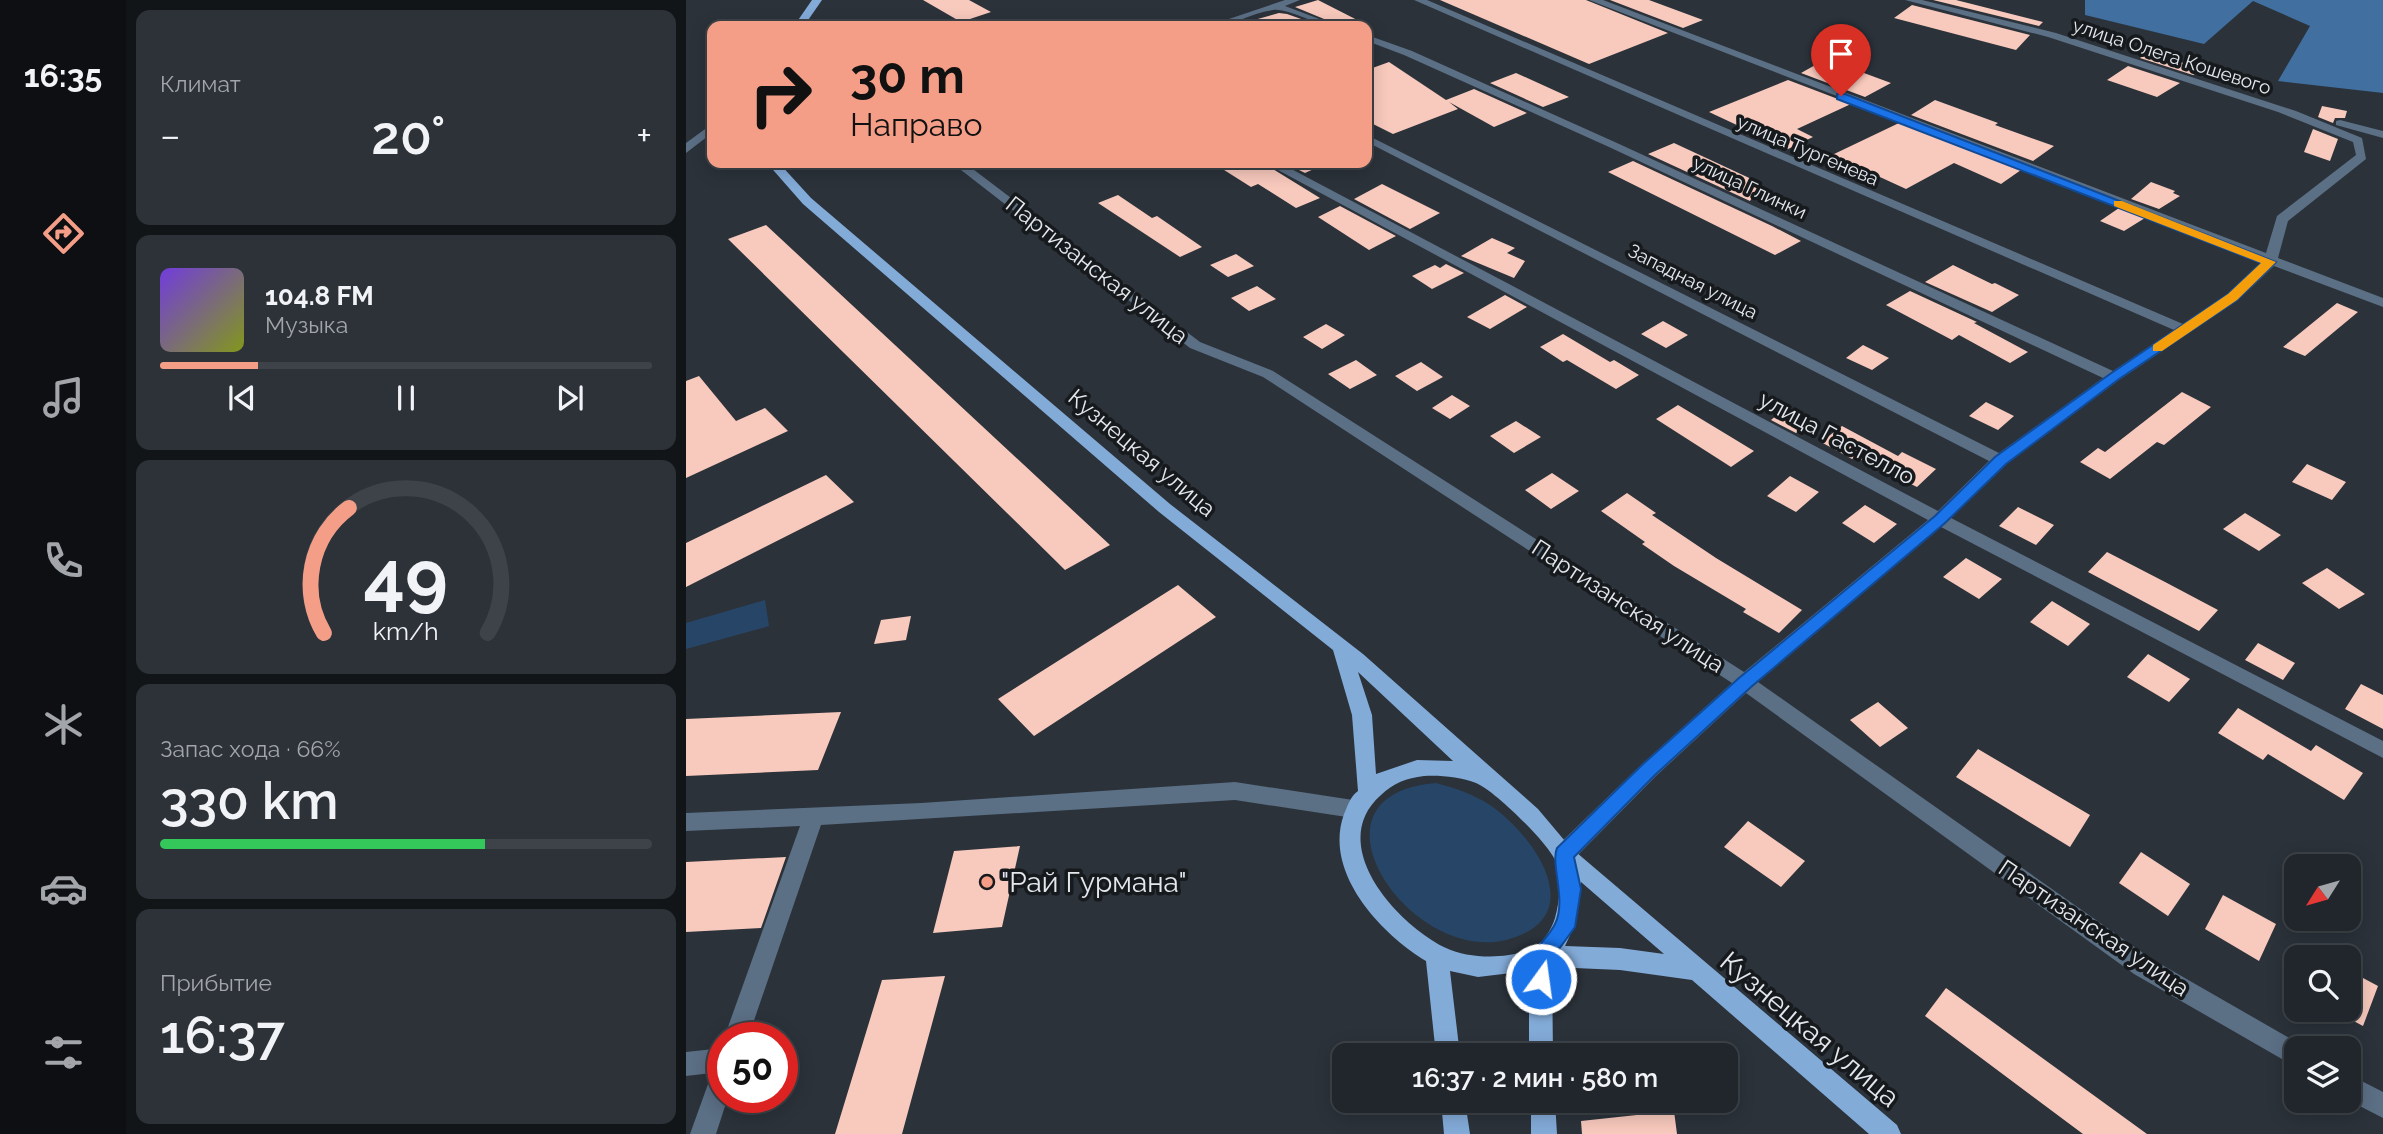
<!DOCTYPE html>
<html lang="ru">
<head>
<meta charset="utf-8">
<style>
  :root { --surface:#20262c; --page:#2d3238; --text:#f1f3f6; --muted:#a2a5a9; --line:#3d4348; --accent:#f49e88 }
  body { margin:0; font-family:Raleway,sans-serif; background:var(--page); color:var(--text); height:100vh; display:flex; flex-direction:column; font-size:26px; white-space:nowrap }
  * { box-sizing:border-box; margin:0 }
  p { font-size:23px; color:var(--muted) }
  .icon { flex:none; width:38px; height:38px; fill:none; stroke:currentColor; stroke-width:2; stroke-linecap:round; stroke-linejoin:round }
  .map { position:relative; flex:1; overflow:hidden }
  .side { display:flex; flex-direction:column; gap:10px; padding:10px; background:#121518; width:560px }
  .side>* { flex:none }
  .banner { position:absolute; left:21px; top:21px; width:665px; height:147px; border-radius:14px; box-shadow:0 4px 18px #0003,0 0 0 2px var(--line); background:#f49e88; color:#111; overflow:hidden }
  .needle { width:46px; rotate:233deg }
  .controls { position:absolute; left:1598px; top:854px; display:grid; gap:14px }
  .controls a { display:grid; place-items:center; width:77px; height:77px; border-radius:14px; background:var(--surface); box-shadow:0 4px 18px #0003,0 0 0 2px var(--line); font-size:35px }
  .speed { position:absolute; left:21px; top:1022px; display:flex; gap:14px; font-size:35px; font-weight:700; text-align:center }
  .speed>* { display:grid; place-content:center; width:91px; height:91px; border-radius:50%; background:var(--surface); box-shadow:0 4px 18px #0003,0 0 0 2px var(--line); line-height:1 }
  .speed .limit { border:10px solid #d22; background:#fff; color:#111 }
  .pin { position:absolute; display:grid; place-items:center; width:60px; height:60px; color:#fff; margin:-72px -30px; border-radius:50% 50% 50% 0; rotate:-45deg; box-shadow:0 0 7px #0007 }
  .pin .icon { rotate:45deg }
  .me { position:absolute; width:77px; margin:-38px; rotate:14deg; stroke-linejoin:round; filter:drop-shadow(0 0 5px #0008) }
  .turn { display:flex; align-items:center; gap:24px; height:147px; padding:0 28px; font-size:32px }
  .turn .icon { width:91px; height:91px; stroke-width:2.5 }
  .turn b { display:block; font-size:49px; line-height:60px }
  .big { font-size:52px; font-weight:600; line-height:1.1 }
  .side .card { flex:1; display:flex; flex-direction:column; justify-content:center; gap:10px; min-width:0; padding:0 24px; border-radius:14px; background:var(--page) }
  .side .dial { align-items:center; gap:0 }
  .dial svg { height:182px; overflow:visible; fill:none; stroke:var(--line); stroke-width:7; stroke-linecap:round; text-anchor:middle }
  .dial text { fill:var(--text); stroke:none }
  .song { display:flex; align-items:center; gap:21px }
  .cover { width:84px; height:84px; border-radius:10px; background:linear-gradient(135deg,hsl(260 70% 55%),hsl(70 70% 35%)) }
  .played { height:7px; border-radius:4px; background:linear-gradient(90deg,var(--accent) 20%,var(--line) 20%) }
  .keys { display:flex; justify-content:space-around; direction:ltr }
  .heat { display:flex; justify-content:space-between; align-items:center; font-size:38px; direction:ltr }
  .charge { height:10px; border-radius:5px; background:linear-gradient(90deg,#34c759 66%,var(--line) 0) }
  .trip { position:absolute; left:646px; top:1043px; width:406px; height:70px; border-radius:14px; background:var(--surface); box-shadow:0 4px 18px #0003,0 0 0 2px var(--line); font-weight:600; line-height:70px; text-align:center }
  main { display:flex; flex:1; min-height:0 }
  .menu { display:flex; flex-direction:column; width:126px; justify-content:space-around; align-items:center; background:#0d0f12; color:var(--muted) }
  .menu .icon { width:49px; height:49px }
  .menu .on { color:var(--accent) }
  .menu b { font-size:32px; color:var(--text) }
  .map>svg:first-child { display:block }
  .green { fill:#274667 }
  .forest { fill:#406fa0 }
  .building { fill:#f8c9bd }
  .lines { fill:none; stroke-linecap:round; stroke-linejoin:round }
  .minor { fill:#5b6f85; fill-rule:evenodd }
  .major { fill:#83abd8; fill-rule:evenodd }
  .route { fill:#1a73e8; stroke:#114b97; stroke-width:2 }
  .slow { fill:#f59e0b }
  .poi-dot { fill:#f49e88; stroke:#171a1d; stroke-width:2.5 }
  .labels { text-anchor:middle; stroke-width:7; stroke-linejoin:round; paint-order:stroke }
  .far-street-label { font-size:19px; fill:#e4e8ee; stroke:#171a1d }
  .street-label { font-size:23px; fill:#e4e8ee; stroke:#171a1d }
  .near-poi-label { font-size:28px; fill:#e4e8ee; stroke:#171a1d; text-anchor:start }
  .near-street-label { font-size:28px; fill:#e4e8ee; stroke:#171a1d }
</style>
</head>
<body>
<main>
<nav class="menu">
<b>16:35</b>
<svg class="icon on" aria-label="directions" viewBox="0 0 24 24"><path d="M12 3l9 9-9 9-9-9zM9 14v-3h6M13 9l2 2-2 2"/></svg>
<svg class="icon" aria-label="music" viewBox="0 0 24 24"><path d="M9 18V5l10-2v13"/><circle cx="6" cy="18" r="3"/><circle cx="16" cy="16" r="3"/></svg>
<svg class="icon" aria-label="phone" viewBox="0 0 24 24"><path d="M5 4h4l2 5-3 2q2 4 5 5l2-3 5 2v4C11 20 4 13 5 4z"/></svg>
<svg class="icon" aria-label="climate" viewBox="0 0 24 24"><path d="M12 3v18M4 7l16 10M4 17L20 7"/></svg>
<svg class="icon" aria-label="car" viewBox="0 0 24 24"><path d="M5 17H2v-5l4-1 3-4h7l3 4 3 1v5h-3M9 17h6M6 11h13"/><circle cx="7" cy="17" r="2"/><circle cx="17" cy="17" r="2"/></svg>
<svg class="icon" aria-label="filters" viewBox="0 0 24 24"><path d="M4 7h16M4 17h16"/><circle cx="9" cy="7" r="2"/><circle cx="15" cy="17" r="2"/></svg>
</nav>
<section class="side">
<div class="card"><p>Климат</p>
<div class="heat"><a>−</a><b class="big">20°</b><a>+</a></div>
</div>
<div class="card">
<div class="song"><i class="cover"></i><div><b>104.8 FM</b><p>Музыка</p></div></div>
<div class="played"></div>
<div class="keys"><svg class="icon" aria-label="previous" viewBox="0 0 24 24"><path d="M18 5L8 12l10 7zM5 5v14"/></svg><svg class="icon" aria-label="pause" viewBox="0 0 24 24"><path d="M8 5v14M16 5v14"/></svg><svg class="icon" aria-label="next" viewBox="0 0 24 24"><path d="M6 5l10 7-10 7zM19 5v14"/></svg></div>
</div>
<div class="card dial"><svg viewBox="0 0 100 80">
<path d="M14 69A42 42 0 1 1 86 69"/>
<path d="M14 69A42 42 0 0 1 25 14" stroke="#f49e88"/>
<text x="50" y="56" font-size="32" font-weight="700">49</text>
<text x="50" y="72" font-size="11">km/h</text>
</svg></div>
<div class="card"><p>Запас хода · 66%</p><b class="big">330 km</b><div class="charge"></div></div>
<div class="card"><p>Прибытие</p><b class="big">16:37</b></div>
</section>
<div class="map">
<svg width="1697" height="1134" viewBox="0 0 1697 1134">
  <rect width="100%" height="100%" fill="#2b323a"/>
  <!-- green -->
  <path class="green" d="M79,600L83,626L0,649V623Z
    M750,783C769,788 787,794 804,805C849,836 906,918 820,940C722,964 609,794 750,783Z"/>
  <!-- forest -->
  <path class="forest" d="M1399,0H1697V93L1592,81L1624,26L1567,1L1518,44L1399,15Z"/>
  <!-- building -->
  <path class="building" d="M237,0H283L305,12L275,22Z
    M632,0L683,26H655L609,7Z
    M754,0H900L982,33L903,64Z
    M924,0H963L1017,20L997,28Z
    M1247,0H1270L1357,22L1353,26Z
    M1226,5L1344,35L1330,50L1208,18Z
    M593,13L601,14L635,26H562L561,22Z
    M1462,52L1517,69L1507,75L1454,58Z
    M1140,59L1205,83L1179,97L1115,73Z
    M703,62L760,100L788,89L841,113L808,127L763,102L772,109L707,134L681,121V70Z
    M1442,66L1494,83L1471,97L1421,80Z
    M830,73L883,97L857,107L804,83Z
    M1102,80L1165,104L1111,129L1127,137L1102,149L1023,112Z
    M1249,100L1312,123L1309,125L1368,146L1347,161L1225,115Z
    M1636,106L1661,111L1659,118H1649L1647,123L1632,117Z
    M1213,123L1335,170L1315,184L1268,163L1220,189L1146,155Z
    M1627,129L1652,139L1644,161L1618,152Z
    M988,143L1074,183L1064,201L962,154Z
    M947,161L1086,226L1115,241L1089,255L922,172Z
    M527,163H577L634,198L610,208L572,184L565,187Z
    M599,163H641L619,173Z
    M1465,182L1489,191L1487,193L1494,196L1473,209L1445,199Z
    M696,184L754,213L724,229L668,199Z
    M432,195L466,218L471,216L516,247L494,257L412,203Z
    M654,206L710,236L683,250L632,217Z
    M1433,208L1459,218L1438,231L1414,221Z
    M80,225L424,545L379,570L42,239Z
    M806,238L829,248L821,253L839,261L828,278L775,256Z
    M550,254L568,266L542,277L524,265Z
    M760,264L778,273L746,289L726,276L749,265L754,268Z
    M1267,265L1306,284L1309,283L1333,295L1306,312L1239,282Z
    M571,286L590,299L563,311L545,298Z
    M1224,291L1291,322L1288,323L1342,352L1324,363L1273,335L1266,340L1200,305Z
    M819,295L841,307L804,329L781,317Z
    M1651,303L1672,312L1619,356L1597,347Z
    M977,321L1002,335L980,348L955,334Z
    M640,324L659,335L636,349L617,337Z
    M877,334L924,362L928,360L953,375L930,389L881,360L877,362L854,347Z
    M1177,345L1203,358L1186,370L1160,358Z
    M670,360L691,375L664,389L642,374Z
    M735,362L757,377L731,391L709,376Z
    M13,376L50,421L79,408L102,431L0,478V381Z
    M1496,392L1525,407L1478,445L1471,442L1424,479L1394,462L1412,448L1419,452Z
    M766,395L784,406L764,419L746,408Z
    M1300,402L1328,416L1312,430L1283,416Z
    M992,405L1045,437L1068,451L1045,467L970,419Z
    M1102,406L1128,419L1110,433L1085,420Z
    M830,421L855,437L828,453L804,436Z
    M1156,426L1212,456L1216,452L1250,469L1231,487L1169,457L1166,459L1135,442Z
    M1621,464L1660,482L1646,500L1606,482Z
    M866,473L893,491L865,509L839,490Z
    M140,475L168,502L0,587V543Z
    M1104,476L1133,492L1110,512L1081,496Z
    M941,493L970,513L966,515L1030,558L1116,610L1093,633L1057,612L1060,609L988,566L956,544L959,542L915,511Z
    M1179,505L1211,524L1188,543L1156,523Z
    M1332,507L1368,525L1350,545L1313,526Z
    M1559,513L1595,535L1573,551L1537,529Z
    M1421,552L1481,583L1532,610L1513,631L1402,572Z
    M1280,558L1316,579L1293,599L1257,577Z
    M1641,568L1679,594L1653,609L1616,583Z
    M492,585L530,617L348,736L312,699Z
    M1366,601L1404,624L1382,646L1344,622Z
    M225,616L220,640L188,644L195,620Z
    M1572,643L1609,663L1597,680L1559,660Z
    M1462,654L1504,679L1483,702L1441,677Z
    M1675,684L1697,695V729L1659,709Z
    M1192,702L1222,728L1194,747L1164,720Z
    M1552,708L1625,751L1630,745L1677,773L1658,800L1582,754L1577,760L1532,733Z
    M155,712L132,770L0,776V719Z
    M1292,749L1404,815L1384,847L1270,777Z
    M1062,821L1119,861L1095,887L1038,847Z
    M334,846L316,927L247,933L268,851Z
    M1455,852L1504,884L1482,916L1433,883Z
    M100,857L75,928L0,932V862Z
    M1537,895L1590,924L1573,961L1519,929Z
    M1662,970L1692,986L1677,1026L1662,1018Z
    M259,976L216,1134H149L196,980Z
    M1260,988L1461,1134H1397L1239,1016Z
    M988,1111L991,1134H896L895,1121Z"/>
  <g class="lines">
    <!-- minor -->
    <path class="minor" d="M599,0H614L599,6L652,26C630,27 604,8 587,10C564,13 545,27 522,26Z
      M728,0H741L1497,324L1542,294L1577,261L903,0H917L1580,253L1591,216L1670,155L1667,142L1592,112L1362,37L1219,0H1236L1370,33L1610,111L1676,138L1680,159L1602,221L1592,258L1697,298V307L1588,266L1552,300L1433,380L1320,464L1265,518L1697,741V758L1255,527L1072,682L1464,958L1619,1047L1610,1048V1067L1448,974L1060,693L970,776L886,861L878,863L870,861L867,854L870,847L956,764L1046,683L577,377L504,348L266,163H279L514,342L587,371L1058,672L1242,520L579,163H594L1252,511L1303,461L681,142V135L1313,453L1417,378L923,147L718,55L681,41V35L726,51L931,143L1427,371L1488,330Z
      M1654,120L1697,131V138L1650,125V121Z
      M26,124V133L0,153V143Z
      M549,782L667,800L674,803L677,809L674,815L667,818L549,800L135,825L62,1038H38L114,826L0,831V813L235,803Z
      M37,1048V1097H42L30,1134H4L26,1073L0,1076V1052Z
      M1662,1074L1697,1092V1118L1662,1100Z"/>
    <!-- major -->
    <path class="major" d="M126,0H136L118,26H108Z
      M81,163H93L125,198L484,504L677,654L852,809L884,847L1211,1125L1215,1134H1183L1006,980L934,970L866,967L867,1055H843V971L792,977L764,971L774,1055H750L740,961C694,933 637,872 658,814C662,805 664,797 672,791L666,715L647,650L473,512L117,204ZM672,672L767,761L731,760L690,774L686,715ZM738,776C754,775 775,777 790,783C808,790 861,842 869,860C876,878 874,900 869,918C865,931 856,945 843,950C820,959 783,959 760,948C710,924 639,844 695,795C708,783 720,778 738,776ZM895,882L978,954L934,948L879,946L890,922Z
      M755,1101H779L784,1134H758Z
      M845,1101H869L871,1134H845Z"/>
  </g>
  <!-- route -->
  <path class="route" d="M1151,94H1159L1590,262L1551,300L1433,379L1320,464L1259,523L1065,687L969,775L888,857L895,889L889,927L865,960L862,986L855,989L847,986C832,953 858,947 869,924C881,900 864,864 871,848L956,765L1053,678L1249,516L1309,457L1424,374L1542,294L1575,263L1151,99Z"/>
  <!-- slow -->
  <path class="slow" d="M1428,201H1436L1590,262L1551,300L1476,351H1467V345L1542,294L1575,263L1428,206Z"/>
  <!-- markers -->
  <circle class="poi-dot" cx="301" cy="882" r="7"/>
  <g class="labels">
    <!-- far-street labels -->
    <g class="far-street-label">
      <text transform="translate(1486 56) rotate(18)" y="7">улица Олега Кошевого</text>
      <text transform="translate(1122 150) rotate(23)" y="7">улица Тургенева</text>
      <text transform="translate(1064 187) rotate(25)" y="7">улица Глинки</text>
      <text transform="translate(1007 281) rotate(27)" y="7">Западная улица</text>
    </g>
    <!-- street labels -->
    <g class="street-label">
      <text transform="translate(411 270) rotate(38)" y="8">Партизанская улица</text>
      <text transform="translate(1151 438) rotate(28)" y="8">улица Гастелло</text>
      <text transform="translate(456 453) rotate(40)" y="8">Кузнецкая улица</text>
      <text transform="translate(942 606) rotate(33)" y="8">Партизанская улица</text>
      <text transform="translate(1408 928) rotate(34)" y="8">Партизанская улица</text>
    </g>
    <!-- near-poi labels -->
    <g class="near-poi-label">
      <text x="315" y="892">"Рай Гурмана"</text>
    </g>
    <!-- near-street labels -->
    <g class="near-street-label">
      <text transform="translate(1124 1029) rotate(40)" y="10">Кузнецкая улица</text>
    </g>
  </g>
</svg>
<div class="controls">
<a><svg class="needle" viewBox="-14 -14 28 28"><path d="M0-13l5 13h-10z" fill="#e53935"/><path d="M0 13l5-13h-10z" fill="#a2a5a9"/></svg></a>
<a><svg class="icon" aria-label="search" viewBox="0 0 24 24"><circle cx="10" cy="10" r="6"/><path d="M15 15l6 6"/></svg></a>
<a><svg class="icon" aria-label="layers" viewBox="0 0 24 24"><path d="M12 4l9 5-9 5-9-5zM3 14l9 5 9-5"/></svg></a>
</div>
<div class="speed"><div class="limit">50</div></div>
<div class="pin" style="left:1155px;top:96px;background:#d93025"><svg class="icon" aria-label="arrive" viewBox="0 0 24 24"><path d="M6 21V4h12l-3 4 3 4H6"/></svg></div>
<svg class="me" style="left:855px;top:979px" viewBox="-20 -20 40 40"><circle r="17" fill="#1a73e8" stroke="#fff" stroke-width="3"/><path d="M0-11L8 9 0 5-8 9z" fill="#fff"/></svg>
<div class="trip">16:37 · 2 мин · 580 m</div>
<div class="banner">
<div class="turn"><svg class="icon" aria-label="right" viewBox="0 0 24 24"><path d="M7 20v-9h11M14 6l5 5-5 5"/></svg><div><b>30 m</b>Направо</div></div>
</div>
</div>
</main>
</body>
</html>
